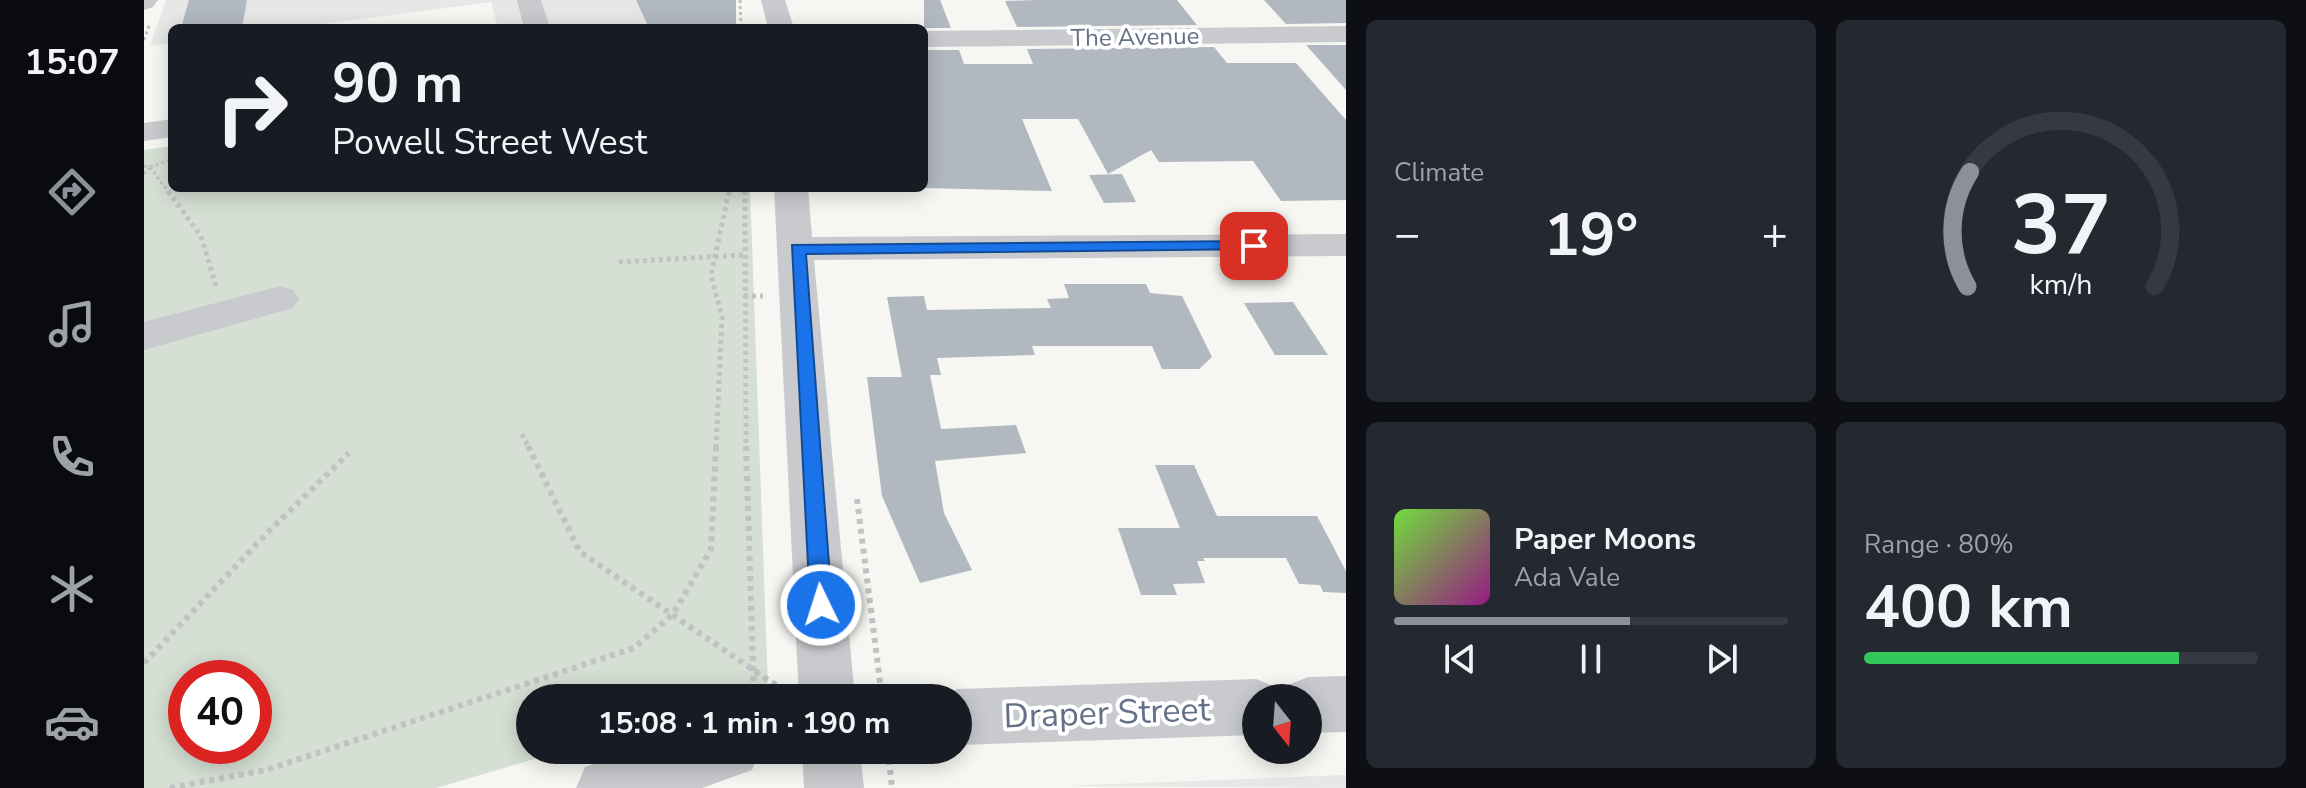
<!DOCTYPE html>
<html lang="en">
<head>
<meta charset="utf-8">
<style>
  :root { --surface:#171b24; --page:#242831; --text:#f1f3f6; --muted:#9ea1a6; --line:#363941; --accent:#8c9099 }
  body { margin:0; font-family:"Nunito Sans",sans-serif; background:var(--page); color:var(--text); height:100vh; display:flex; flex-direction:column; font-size:30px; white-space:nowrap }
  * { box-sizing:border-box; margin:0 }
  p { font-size:26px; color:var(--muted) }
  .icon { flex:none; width:44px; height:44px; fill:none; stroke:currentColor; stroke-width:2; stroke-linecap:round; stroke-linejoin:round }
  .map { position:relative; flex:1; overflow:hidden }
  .side { display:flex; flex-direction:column; gap:20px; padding:20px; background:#0d0f14; width:960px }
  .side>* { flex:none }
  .top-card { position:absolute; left:24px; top:24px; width:760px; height:168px; border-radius:12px; box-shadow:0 4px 20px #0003; background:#171b24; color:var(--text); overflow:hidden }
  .needle { width:52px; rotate:163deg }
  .buttons { position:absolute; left:1098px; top:684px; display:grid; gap:16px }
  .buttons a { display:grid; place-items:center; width:80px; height:80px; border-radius:50%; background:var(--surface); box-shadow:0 4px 20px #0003; font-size:40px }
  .speed { position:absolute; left:24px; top:660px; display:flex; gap:16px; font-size:40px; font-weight:700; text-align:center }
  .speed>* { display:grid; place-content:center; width:104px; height:104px; border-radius:50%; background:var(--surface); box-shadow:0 4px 20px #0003; line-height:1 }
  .speed .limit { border:12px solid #d22; background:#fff; color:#111 }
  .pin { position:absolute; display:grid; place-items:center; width:68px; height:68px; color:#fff; margin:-34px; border-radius:16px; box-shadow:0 4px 12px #0006 }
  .me { position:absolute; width:88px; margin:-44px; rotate:356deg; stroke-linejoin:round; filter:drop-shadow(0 0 6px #0008) }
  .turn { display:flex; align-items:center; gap:28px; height:168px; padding:0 32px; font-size:36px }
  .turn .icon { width:104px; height:104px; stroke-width:2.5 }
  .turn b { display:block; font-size:56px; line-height:68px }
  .big { font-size:60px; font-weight:700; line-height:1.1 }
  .side .widget { flex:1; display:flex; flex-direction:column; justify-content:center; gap:12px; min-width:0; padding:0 28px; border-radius:12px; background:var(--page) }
  .side .dial { align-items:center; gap:0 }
  .dial svg { height:208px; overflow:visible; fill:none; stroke:var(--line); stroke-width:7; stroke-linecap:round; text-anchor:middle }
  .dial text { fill:var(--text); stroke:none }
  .song { display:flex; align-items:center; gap:24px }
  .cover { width:96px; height:96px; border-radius:12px; background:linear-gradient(135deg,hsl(100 70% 55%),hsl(310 70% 35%)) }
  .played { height:8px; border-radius:4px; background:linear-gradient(90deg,var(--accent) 60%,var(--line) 60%) }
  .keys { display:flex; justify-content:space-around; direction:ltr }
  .heat { display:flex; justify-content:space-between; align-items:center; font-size:44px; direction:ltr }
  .charge { height:12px; border-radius:6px; background:linear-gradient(90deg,#34c759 80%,var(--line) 0) }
  .side .tiles { flex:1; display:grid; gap:20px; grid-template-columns:repeat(2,1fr) }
  .trip { position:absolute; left:372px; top:684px; width:456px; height:80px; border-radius:40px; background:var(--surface); box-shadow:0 4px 20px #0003; font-weight:700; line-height:80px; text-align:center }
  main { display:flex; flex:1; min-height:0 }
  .menu { display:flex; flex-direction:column; width:144px; justify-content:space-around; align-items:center; background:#090b0e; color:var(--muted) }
  .menu .icon { width:56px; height:56px }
  .menu .current { color:var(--accent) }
  .menu b { font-size:36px; color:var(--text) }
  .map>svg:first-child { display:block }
  .built { fill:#e6e7e6 }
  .green { fill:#d5dfd3; fill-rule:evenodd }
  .building { fill:#b2b8bf }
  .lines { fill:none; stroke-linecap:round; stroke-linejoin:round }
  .path-far2 { stroke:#c1c2c4; stroke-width:3; stroke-dasharray:3 3; stroke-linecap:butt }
  .path-far1 { stroke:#c1c2c4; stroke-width:5; stroke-dasharray:4 4; stroke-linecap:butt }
  .path { stroke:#c1c2c4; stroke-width:6; stroke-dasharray:5 5; stroke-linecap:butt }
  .minor { fill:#c8cace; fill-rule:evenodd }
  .route { fill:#1a73e8; stroke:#114b97; stroke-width:2 }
  .labels { text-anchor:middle; stroke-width:8; stroke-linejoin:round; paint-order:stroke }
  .far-street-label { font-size:24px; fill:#637086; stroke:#fff }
  .near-street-label { font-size:34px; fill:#637086; stroke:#fff }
</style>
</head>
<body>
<main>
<nav class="menu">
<b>15:07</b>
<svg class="icon current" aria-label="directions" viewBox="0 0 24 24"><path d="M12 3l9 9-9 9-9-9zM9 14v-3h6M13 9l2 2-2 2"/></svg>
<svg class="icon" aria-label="music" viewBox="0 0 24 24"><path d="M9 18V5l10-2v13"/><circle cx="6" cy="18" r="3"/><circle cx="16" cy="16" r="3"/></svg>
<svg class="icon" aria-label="phone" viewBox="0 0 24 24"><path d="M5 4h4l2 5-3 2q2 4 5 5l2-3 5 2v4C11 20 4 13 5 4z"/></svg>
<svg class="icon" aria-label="climate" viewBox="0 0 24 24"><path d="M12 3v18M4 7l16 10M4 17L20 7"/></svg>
<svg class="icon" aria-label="car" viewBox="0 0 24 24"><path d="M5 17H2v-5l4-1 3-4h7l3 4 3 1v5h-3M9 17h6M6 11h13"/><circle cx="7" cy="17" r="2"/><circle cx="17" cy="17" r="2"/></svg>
</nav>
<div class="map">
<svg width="1202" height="788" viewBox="0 0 1202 788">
  <rect width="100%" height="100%" fill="#f6f6f2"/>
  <!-- built -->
  <path class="built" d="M22,0H589L588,28H354L347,2L148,28H28V43L6,46Z
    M1202,775V788L919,786Z"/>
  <!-- green -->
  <path class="green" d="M28,146V188H606L624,690L596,698H386V750H421L292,788H0V150ZM42,678H110V746H42Z"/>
  <!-- building -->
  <path class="building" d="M45,0H103L98,28H37Z
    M492,0H592V28H505Z
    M780,0H796L807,28H780Z
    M892,0H1033L1053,25L873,27L861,1Z
    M1120,0H1202V23L1142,24Z
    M1162,45H1202V90Z
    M1070,47L1083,63H1152L1202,120V200L1137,201L1109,161L1015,162L1007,150L964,174L934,119H878L908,191L780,188V50H815L820,64H889L883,49Z
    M978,174L992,202L960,203L945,175Z
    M920,284H1002L1006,293L1038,296L1068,357L1055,369H1018L1008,346H888L891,355L793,358L797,375H786L797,429L872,425L882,453L791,461L800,513L828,570L776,583L738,496L723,377H758L743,297L780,296L783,310L907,308L903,299L925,298Z
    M1149,302L1184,355H1131L1100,303Z
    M1011,465H1050L1073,516H1173L1202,571V593L1179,592L1176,585L1155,584L1142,558H1059L1061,561H1053L1061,583L1029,584L1033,595H997L974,528H1036Z"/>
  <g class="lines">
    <!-- path-far2 -->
    <path class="path-far2" d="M596,0L597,28
      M0,40L6,23
      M0,166L6,167L25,193
      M6,167L28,159
      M0,174L6,168
      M585,193L586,188
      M601,193V188"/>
    <!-- path-far1 -->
    <path class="path-far1" d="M24,191L57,236L72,286
      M601,191L602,448
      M475,262L600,255
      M600,296H619
      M378,434L385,448
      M572,448L578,317L567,275L585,191"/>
    <!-- path -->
    <path class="path" d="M384,446L436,552L636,688
      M602,446L610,698
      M713,499L738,698
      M0,663L126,530L205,453
      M744,750L748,788
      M26,788L122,770L490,648L529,614L567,549L572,446"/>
    <!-- minor -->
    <path class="minor" d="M0,0H14L9,7L0,10Z
      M373,0H397L406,28H380Z
      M617,0H641L650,28H624Z
      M1202,26V42L780,47V31Z
      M28,119V137L0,141V123Z
      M630,188H664L668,237L1202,234V256L670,260L711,698H655Z
      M136,286L149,290L155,299L149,308L0,350V322Z
      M1202,676V732L1164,733V698H1139L1144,685L1164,677Z
      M1112,679L1132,687L1136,698H1112V735L814,745V698H794L814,689Z
      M491,750H617L608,770L558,788H432L441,767Z
      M658,750H716L720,788H660Z"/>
  </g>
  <!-- route -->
  <path class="route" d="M1110,241L1116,242V249L662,254L688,605L685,612L677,615L669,612L666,605L648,245Z"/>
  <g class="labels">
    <!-- far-street labels -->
    <g class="far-street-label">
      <text transform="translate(991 37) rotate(-1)" y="8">The Avenue</text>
    </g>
    <!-- near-street labels -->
    <g class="near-street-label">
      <text transform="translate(963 712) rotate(-2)" y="12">Draper Street</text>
    </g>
  </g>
</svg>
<div class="buttons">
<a><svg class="needle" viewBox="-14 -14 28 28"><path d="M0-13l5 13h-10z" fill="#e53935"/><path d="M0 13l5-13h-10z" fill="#9ea1a6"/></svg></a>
</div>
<div class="speed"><div class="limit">40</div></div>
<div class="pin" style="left:1110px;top:246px;background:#d93025"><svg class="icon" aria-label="arrive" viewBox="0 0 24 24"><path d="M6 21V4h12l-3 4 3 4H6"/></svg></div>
<svg class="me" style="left:677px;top:605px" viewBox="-20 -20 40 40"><circle r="17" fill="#1a73e8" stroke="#fff" stroke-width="3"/><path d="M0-11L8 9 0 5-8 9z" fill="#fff"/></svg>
<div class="trip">15:08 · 1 min · 190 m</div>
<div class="top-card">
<div class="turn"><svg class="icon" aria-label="right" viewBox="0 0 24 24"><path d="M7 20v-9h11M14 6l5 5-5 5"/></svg><div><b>90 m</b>Powell Street West</div></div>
</div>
</div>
<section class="side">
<div class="tiles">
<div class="widget"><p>Climate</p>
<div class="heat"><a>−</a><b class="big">19°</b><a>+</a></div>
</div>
<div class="widget dial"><svg viewBox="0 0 100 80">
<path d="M14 69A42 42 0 1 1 86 69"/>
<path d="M14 69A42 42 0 0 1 15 25" stroke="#8c9099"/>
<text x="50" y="56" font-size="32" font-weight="700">37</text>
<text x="50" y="72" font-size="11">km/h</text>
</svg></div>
<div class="widget">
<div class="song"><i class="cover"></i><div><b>Paper Moons</b><p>Ada Vale</p></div></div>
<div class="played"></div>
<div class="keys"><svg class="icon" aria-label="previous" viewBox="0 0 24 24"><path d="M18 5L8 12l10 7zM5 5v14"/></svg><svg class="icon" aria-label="pause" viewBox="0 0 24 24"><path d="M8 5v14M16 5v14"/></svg><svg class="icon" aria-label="next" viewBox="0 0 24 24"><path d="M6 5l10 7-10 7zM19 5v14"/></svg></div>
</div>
<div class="widget"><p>Range · 80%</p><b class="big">400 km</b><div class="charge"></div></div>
</div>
</section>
</main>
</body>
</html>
